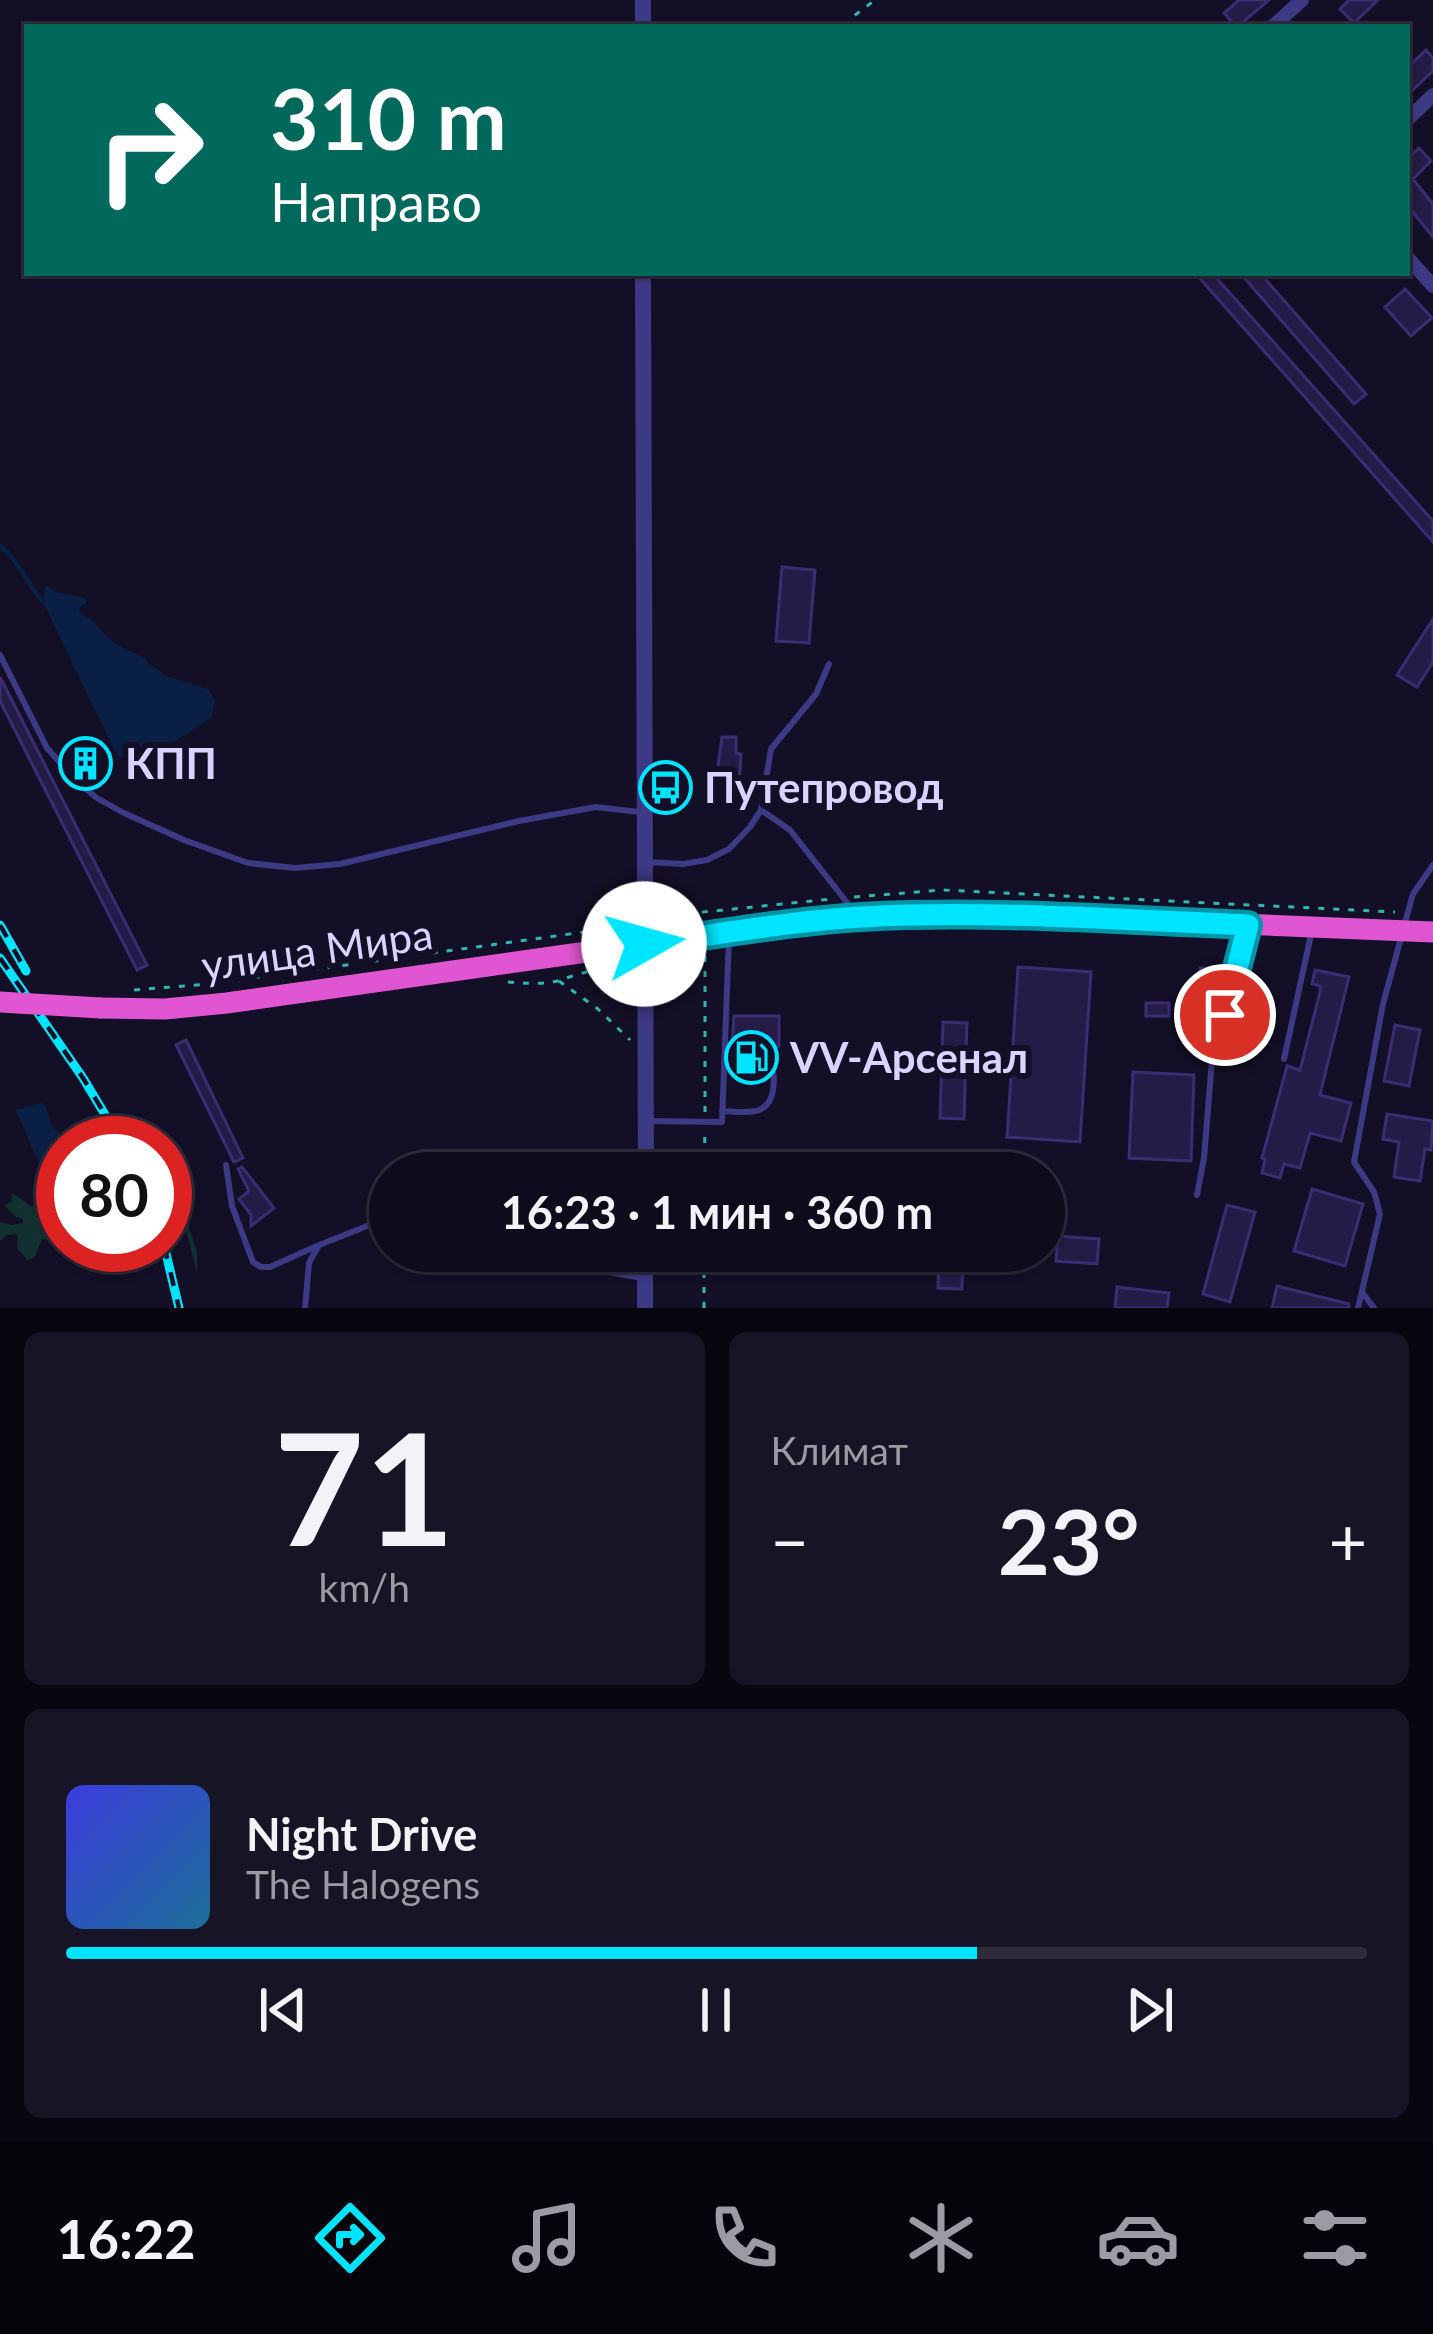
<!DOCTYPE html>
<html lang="ru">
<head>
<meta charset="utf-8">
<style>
  :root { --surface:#0e0b1c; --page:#171425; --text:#f1f3f6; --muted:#9b9ba3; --line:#2e2b3b; --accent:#00e5ff }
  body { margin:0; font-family:Lato,sans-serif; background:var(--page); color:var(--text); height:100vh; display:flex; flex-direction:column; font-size:45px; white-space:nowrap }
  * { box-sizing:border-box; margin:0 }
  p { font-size:39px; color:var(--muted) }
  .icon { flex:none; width:66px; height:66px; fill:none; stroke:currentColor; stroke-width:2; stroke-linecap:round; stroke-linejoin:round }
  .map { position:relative; height:1308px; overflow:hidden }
  .sheet { display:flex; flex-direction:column; gap:24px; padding:24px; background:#08060f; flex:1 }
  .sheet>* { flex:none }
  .banner { position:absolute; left:24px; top:24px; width:1386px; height:252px; border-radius:0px; box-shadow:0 3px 9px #0004,0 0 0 3px var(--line); background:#00695c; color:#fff; overflow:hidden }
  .speed { position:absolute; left:36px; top:1116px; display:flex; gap:24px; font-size:60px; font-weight:700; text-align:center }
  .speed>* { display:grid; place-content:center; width:156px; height:156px; border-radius:50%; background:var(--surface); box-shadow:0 3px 9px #0004,0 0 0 3px var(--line); line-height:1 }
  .speed .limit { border:18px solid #d22; background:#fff; color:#111 }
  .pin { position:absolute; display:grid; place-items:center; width:102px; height:102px; color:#fff; margin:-51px; border:6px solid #fff; border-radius:50%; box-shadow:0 3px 12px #0007 }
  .me { position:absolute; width:132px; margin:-66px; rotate:83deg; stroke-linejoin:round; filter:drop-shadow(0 0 9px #0008) }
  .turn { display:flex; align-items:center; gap:42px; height:252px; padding:0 48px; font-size:54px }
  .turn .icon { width:156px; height:156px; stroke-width:2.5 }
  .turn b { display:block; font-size:84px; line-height:102px }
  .big { font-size:90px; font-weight:700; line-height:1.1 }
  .sheet .card { flex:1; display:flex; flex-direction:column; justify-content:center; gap:18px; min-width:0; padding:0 42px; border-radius:18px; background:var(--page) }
  .sheet .dial { align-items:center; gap:0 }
  .dial b { font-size:156px; line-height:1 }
  .song { display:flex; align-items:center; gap:36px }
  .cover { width:144px; height:144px; border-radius:18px; background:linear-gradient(135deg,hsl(240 70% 55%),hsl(200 70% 35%)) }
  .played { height:12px; border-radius:6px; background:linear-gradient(90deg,var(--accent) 70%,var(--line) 70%) }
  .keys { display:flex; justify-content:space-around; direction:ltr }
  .heat { display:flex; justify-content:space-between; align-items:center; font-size:66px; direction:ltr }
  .sheet .tiles { flex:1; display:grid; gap:24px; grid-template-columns:1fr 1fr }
  .card:last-child { grid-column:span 2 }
  .trip { position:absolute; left:369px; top:1152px; width:696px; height:120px; border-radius:60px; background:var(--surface); box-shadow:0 3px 9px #0004,0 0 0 3px var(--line); font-weight:700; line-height:120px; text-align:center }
  .tabs { display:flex; height:192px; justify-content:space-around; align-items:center; background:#06040b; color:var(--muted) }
  .tabs .icon { width:84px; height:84px }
  .tabs .selected { color:var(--accent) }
  .tabs b { font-size:54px; color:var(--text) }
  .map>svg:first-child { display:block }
  .green { fill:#12302f }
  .water { fill:#0a1f44 }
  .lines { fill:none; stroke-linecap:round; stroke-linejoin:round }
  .stream { stroke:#0a1f44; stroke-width:4.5 }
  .building { fill:#241b47; stroke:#3b2d73; stroke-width:3 }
  .path { stroke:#2fb8b0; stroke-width:3; stroke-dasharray:6 9; stroke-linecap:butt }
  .service { stroke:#3d3a85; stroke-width:6 }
  .minor { stroke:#3d3a85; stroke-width:14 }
  .tertiary { stroke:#3d3a85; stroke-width:16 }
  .trunk { stroke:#e055d1; stroke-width:21 }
  .rail-casing { stroke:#00e5ff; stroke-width:9 }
  .rail { stroke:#130f26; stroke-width:4.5; stroke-dasharray:14; stroke-linecap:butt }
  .trunk-bridge { stroke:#e055d1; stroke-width:21 }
  .route-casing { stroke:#0095a6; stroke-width:30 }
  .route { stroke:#00e5ff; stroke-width:21 }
  .labels { text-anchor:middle; stroke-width:12; stroke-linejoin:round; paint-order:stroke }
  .poi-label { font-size:42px; font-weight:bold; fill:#d9d4ff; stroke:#130f26; text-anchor:start }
  .street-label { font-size:42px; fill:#d9d4ff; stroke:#130f26 }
</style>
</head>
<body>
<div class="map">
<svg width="1433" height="1308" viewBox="0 0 1433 1308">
  <rect width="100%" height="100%" fill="#130f26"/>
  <!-- green -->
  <path class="green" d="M165,1147L182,1187L180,1198L197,1253V1272L185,1226L175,1210L174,1220L165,1193Z
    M42,1167L47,1172L56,1171L63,1174L59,1183L63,1186V1243L42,1239L34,1258L27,1260L17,1248L18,1237L16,1234L7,1235L0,1241V1222L12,1225L23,1223V1219L16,1217L4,1205L12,1201V1193L31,1206L40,1204V1194L32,1190L42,1183Z"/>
  <!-- water -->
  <path class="water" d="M46,586L60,593L86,598L87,602L79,608L80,613C97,622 98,627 110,639C119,648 133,652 145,658L148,664L161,671L163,675L208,689L215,700L211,718C188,733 144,766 117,756L43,602Z
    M41,1103L45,1105L52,1126L67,1143H63V1174L56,1171L47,1172C31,1155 27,1130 15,1110Z"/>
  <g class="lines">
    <!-- stream -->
    <path class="stream" d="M0,546C20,561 26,583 43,602"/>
  </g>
  <!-- building -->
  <path class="building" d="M1239,0H1269L1237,27L1224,13Z
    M1349,0H1378L1354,23L1340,9Z
    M1426,50L1433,58V71L1407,95V68Z
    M1419,148L1431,161L1413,179L1433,204V237L1407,205V159Z
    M1195,273H1212L1433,521V542Z
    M1240,273H1260L1366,394L1354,404Z
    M1405,289L1432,318L1411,336L1385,307Z
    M782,567L815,570L809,643L776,641Z
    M1433,619V662L1417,687L1397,675Z
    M0,677L147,965L137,970L0,701Z
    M722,737H736V753L741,754L740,774L717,773Z
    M854,778L873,779V799H854Z
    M774,782L814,784V801L774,800Z
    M1018,967L1091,972L1080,1142L1007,1137Z
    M1200,968L1227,969L1225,981L1199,980Z
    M1315,970L1349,977L1320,1095L1351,1103L1341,1141L1310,1133L1300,1168L1284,1164L1280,1178L1262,1173L1265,1159L1262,1158L1287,1066L1300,1070L1320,992V986L1312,984Z
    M1244,996L1273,1001L1266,1044L1237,1039Z
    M1146,1003H1169V1016H1146Z
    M734,1016H779V1046L732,1045Z
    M943,1022L967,1023L964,1119L940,1118Z
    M1395,1025L1420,1030L1409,1086L1384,1081Z
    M186,1040L243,1158L234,1162L176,1045Z
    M1133,1072L1194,1075L1191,1161L1129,1158Z
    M1387,1114L1433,1121L1431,1150L1425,1149L1420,1181L1394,1177L1399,1142L1383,1139Z
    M242,1167L274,1208L251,1226V1215L239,1199L249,1191L238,1169Z
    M1312,1189L1363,1204L1345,1266L1294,1251Z
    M1227,1205L1255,1212L1230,1302L1203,1294Z
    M1058,1236L1099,1239L1097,1264L1056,1261Z
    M939,1251H963L962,1289L938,1288Z
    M1277,1286L1349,1304V1308H1272Z
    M1117,1287L1169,1293L1167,1308H1115Z"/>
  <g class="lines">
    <!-- path -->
    <path class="path" d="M846,27L851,18L875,0
      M854,897L942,890L1395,912
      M662,903L674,915L832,899
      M705,956V1114
      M559,981L598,1009L630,1040
      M508,982C524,983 541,985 557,981C580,974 611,960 630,980
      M134,990L209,984L606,929L623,918L630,897
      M704,1173L705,1130
      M704,1308V1251"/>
    <!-- service -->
    <path class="service" d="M0,655L47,748L77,782L97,798L124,813L184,840L248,863L295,868L340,864L519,821L596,807L639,812
      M761,810L790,830L856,914
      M647,862L683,864L707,860L729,849L750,827L761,810L771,749L816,694L829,664
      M1404,926L1413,894L1433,865
      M1284,1059L1312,930
      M722,1111C744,1112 769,1118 773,1090C775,1078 774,1070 770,1059L755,1052H725
      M650,1121L722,1122L729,937
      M226,1165L232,1206L253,1262L261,1267H270L319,1245
      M1197,1195L1204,1158L1212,1060L1247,928
      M554,1251L609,1272L642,1278
      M1362,1292L1374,1308
      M305,1308L309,1263L319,1245L390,1217
      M1358,1308L1380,1214L1374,1192L1354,1162L1383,1004L1401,938"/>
    <!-- minor -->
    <path class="minor" d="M1272,27L1302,0
      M1407,120L1433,95
      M1407,257L1433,286"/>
    <!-- tertiary -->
    <path class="tertiary" d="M643,27V0
      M643,273L646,1173
      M645,1308V1251"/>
    <!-- trunk -->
    <path class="trunk" d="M100,1008L165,1009L227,1003L643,944L858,917L973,913L1433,932"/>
    <defs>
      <path id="rail" d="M0,925L26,971
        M0,958L83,1078L122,1143
        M164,1245L179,1308"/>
    </defs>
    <!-- rail casing -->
    <use href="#rail" class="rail-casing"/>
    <!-- rail -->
    <use href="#rail" class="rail"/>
    <!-- trunk-bridge -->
    <path class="trunk-bridge" d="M0,1002L100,1008"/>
  </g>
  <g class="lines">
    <defs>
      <path id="route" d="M644,944C716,935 790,921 862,917C991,910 1120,920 1248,925L1225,1015"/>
    </defs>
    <!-- route casing -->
    <use href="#route" class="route-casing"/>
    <!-- route -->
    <use href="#route" class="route"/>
  </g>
  <!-- icons -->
  <defs>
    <symbol id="building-ring" viewBox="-11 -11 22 22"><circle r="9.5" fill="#130f26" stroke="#00e5ff" stroke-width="1.5"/><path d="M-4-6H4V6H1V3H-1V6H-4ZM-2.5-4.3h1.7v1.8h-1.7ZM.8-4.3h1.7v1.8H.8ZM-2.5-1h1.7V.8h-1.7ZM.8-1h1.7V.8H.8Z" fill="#00e5ff"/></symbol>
    <symbol id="bus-ring" viewBox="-11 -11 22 22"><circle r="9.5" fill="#130f26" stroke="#00e5ff" stroke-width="1.5"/><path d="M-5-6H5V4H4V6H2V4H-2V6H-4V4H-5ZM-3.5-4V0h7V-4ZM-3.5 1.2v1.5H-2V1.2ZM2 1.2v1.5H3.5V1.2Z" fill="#00e5ff"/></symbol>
    <symbol id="fuel-ring" viewBox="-11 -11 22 22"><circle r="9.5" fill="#130f26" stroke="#00e5ff" stroke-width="1.5"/><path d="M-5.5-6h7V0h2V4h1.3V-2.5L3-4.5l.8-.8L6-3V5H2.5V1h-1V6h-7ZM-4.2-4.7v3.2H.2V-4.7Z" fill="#00e5ff"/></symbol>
  </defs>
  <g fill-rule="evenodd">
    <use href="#building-ring" x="56" y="734" width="59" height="59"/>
    <use href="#bus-ring" x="636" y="758" width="59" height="59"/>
    <use href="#fuel-ring" x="722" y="1028" width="59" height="59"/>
  </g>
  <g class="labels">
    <!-- poi labels -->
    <g class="poi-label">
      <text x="125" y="779">КПП</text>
      <text x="704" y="803">Путепровод</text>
      <text x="790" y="1073">VV-Арсенал</text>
    </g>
    <!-- street labels -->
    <g class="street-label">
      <text transform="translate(317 950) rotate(-8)" y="15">улица Мира</text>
    </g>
  </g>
</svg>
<div class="speed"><div class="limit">80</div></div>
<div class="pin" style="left:1225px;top:1015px;background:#d93025"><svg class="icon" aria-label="arrive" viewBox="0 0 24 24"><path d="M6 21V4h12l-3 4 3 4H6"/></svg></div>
<svg class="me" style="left:644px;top:944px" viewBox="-20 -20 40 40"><circle r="19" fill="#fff"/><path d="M0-13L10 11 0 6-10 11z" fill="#00e5ff"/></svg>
<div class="trip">16:23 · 1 мин · 360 m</div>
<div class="banner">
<div class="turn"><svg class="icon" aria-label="right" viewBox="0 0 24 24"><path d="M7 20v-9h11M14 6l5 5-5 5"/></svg><div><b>310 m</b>Направо</div></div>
</div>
</div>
<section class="sheet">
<div class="tiles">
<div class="card dial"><b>71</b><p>km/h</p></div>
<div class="card"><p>Климат</p>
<div class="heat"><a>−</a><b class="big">23°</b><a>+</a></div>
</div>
<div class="card">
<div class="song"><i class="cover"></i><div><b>Night Drive</b><p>The Halogens</p></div></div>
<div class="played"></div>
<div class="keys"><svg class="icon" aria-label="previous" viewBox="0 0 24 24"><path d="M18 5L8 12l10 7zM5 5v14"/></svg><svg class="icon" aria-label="pause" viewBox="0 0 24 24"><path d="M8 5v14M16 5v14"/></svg><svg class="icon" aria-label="next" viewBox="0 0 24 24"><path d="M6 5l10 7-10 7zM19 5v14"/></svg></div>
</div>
</div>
</section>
<nav class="tabs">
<b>16:22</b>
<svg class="icon selected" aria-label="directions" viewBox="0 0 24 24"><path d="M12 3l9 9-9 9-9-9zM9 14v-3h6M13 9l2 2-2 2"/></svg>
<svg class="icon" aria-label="music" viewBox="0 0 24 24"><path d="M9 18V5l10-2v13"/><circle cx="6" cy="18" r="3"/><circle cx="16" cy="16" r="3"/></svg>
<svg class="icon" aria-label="phone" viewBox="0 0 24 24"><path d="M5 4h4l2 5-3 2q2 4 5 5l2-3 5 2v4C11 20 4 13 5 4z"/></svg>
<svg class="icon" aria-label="climate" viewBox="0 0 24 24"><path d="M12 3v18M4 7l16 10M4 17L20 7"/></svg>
<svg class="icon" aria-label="car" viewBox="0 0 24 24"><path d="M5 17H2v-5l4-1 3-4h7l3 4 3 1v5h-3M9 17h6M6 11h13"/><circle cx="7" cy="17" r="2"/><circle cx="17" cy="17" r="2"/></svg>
<svg class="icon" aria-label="filters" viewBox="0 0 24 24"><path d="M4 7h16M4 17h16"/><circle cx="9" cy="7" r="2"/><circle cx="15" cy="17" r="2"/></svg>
</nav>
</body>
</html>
